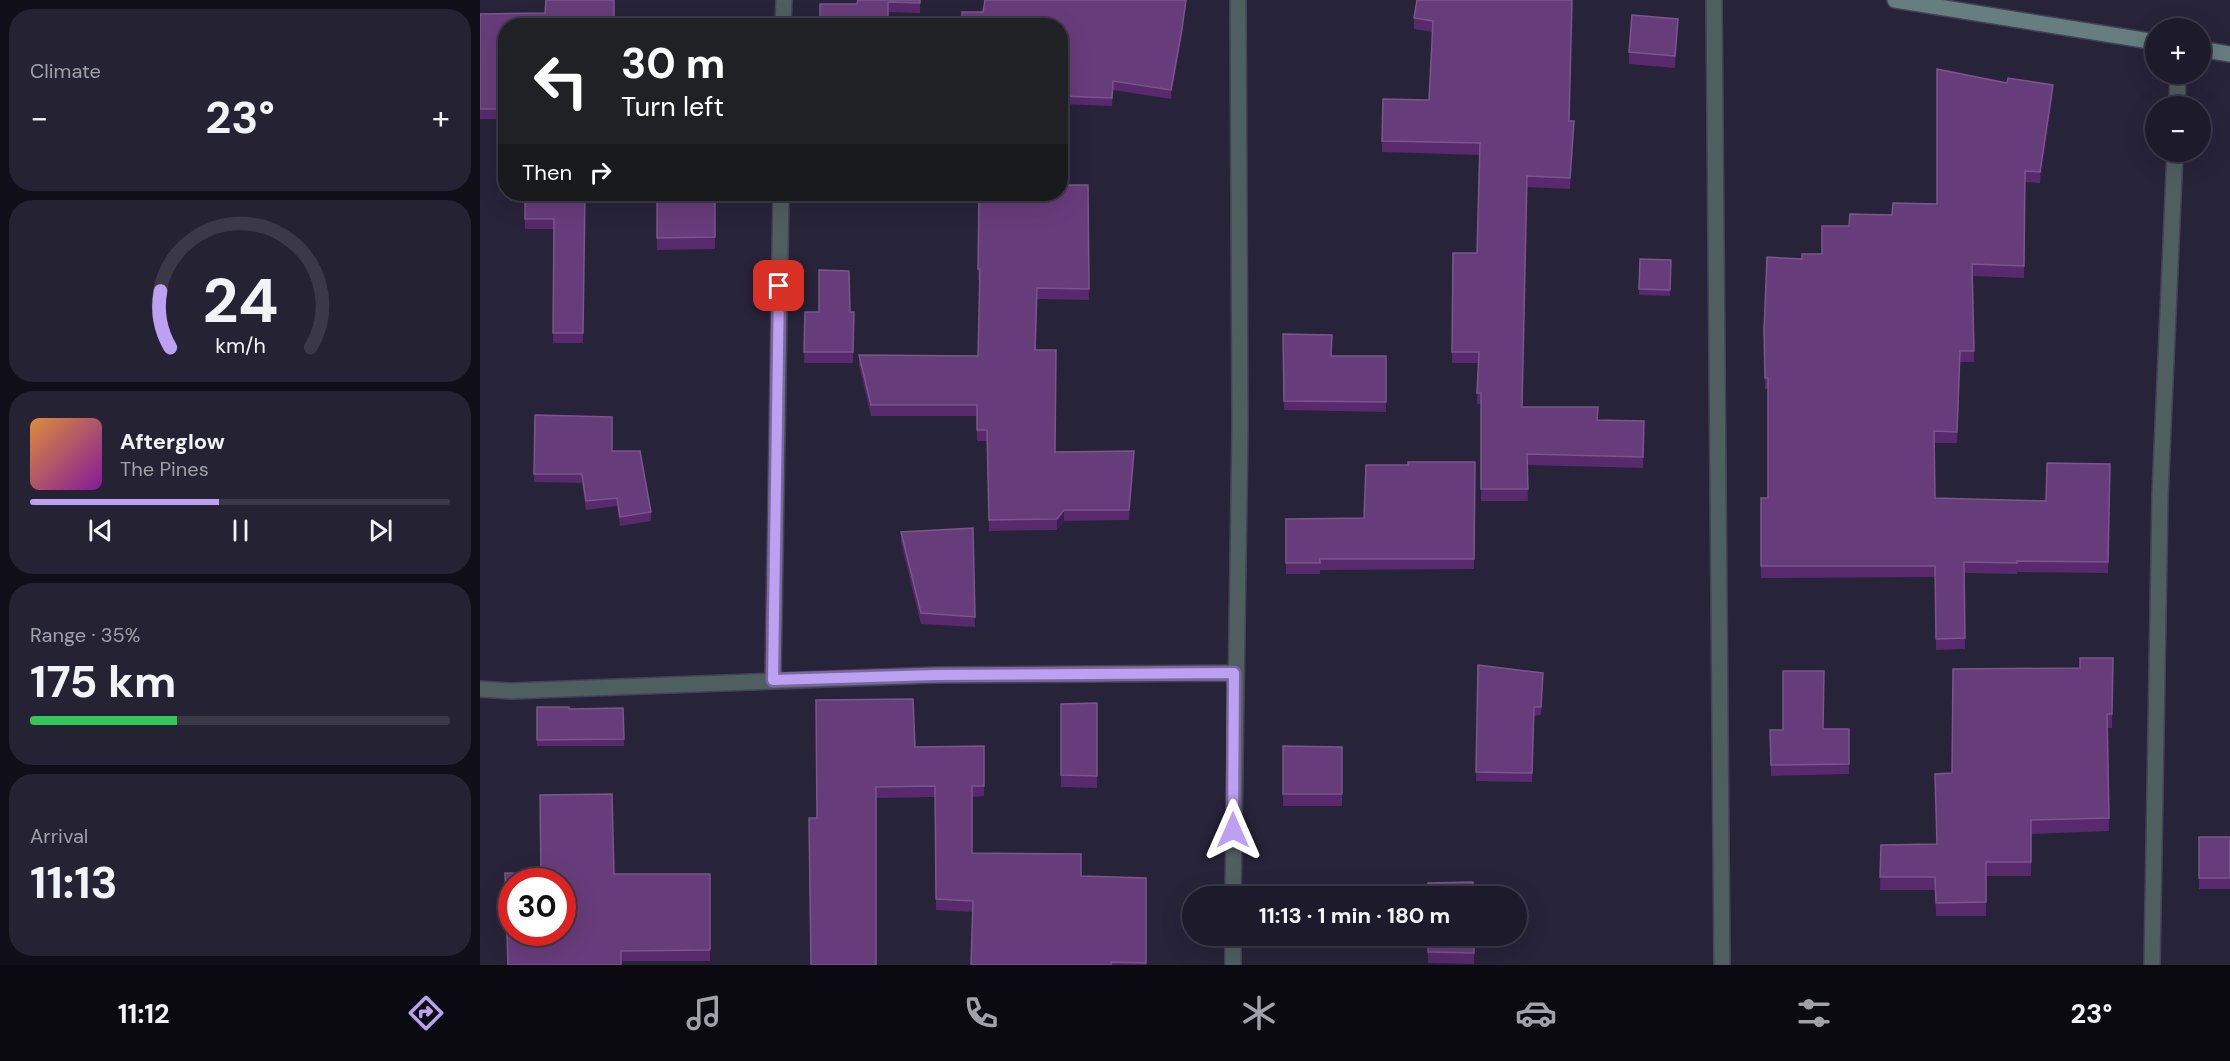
<!DOCTYPE html>
<html lang="en">
<head>
<meta charset="utf-8">
<style>
  :root { --surface:#1d1a2b; --page:#252333; --text:#f1f3f6; --muted:#a0a1a9; --line:#3b3847; --accent:#bca0f2 }
  body { margin:0; font-family:"DM Sans",sans-serif; background:var(--page); color:var(--text); height:100vh; display:flex; flex-direction:column; font-size:22px; white-space:nowrap }
  * { box-sizing:border-box; margin:0 }
  p { font-size:20px; color:var(--muted) }
  .icon { flex:none; width:33px; height:33px; fill:none; stroke:currentColor; stroke-width:2; stroke-linecap:round; stroke-linejoin:round }
  .map { position:relative; flex:1; overflow:hidden }
  .drawer { display:flex; flex-direction:column; gap:9px; padding:9px; background:#100e18; width:480px }
  .drawer>* { flex:none }
  .banner { position:absolute; left:18px; top:18px; width:570px; height:183px; border-radius:24px; box-shadow:0 6px 24px #0002,0 0 0 2px var(--line); background:#202124; color:#fff; overflow:hidden }
  .controls { position:absolute; left:1665px; top:18px; display:grid; gap:12px }
  .controls a { display:grid; place-items:center; width:66px; height:66px; border-radius:50%; background:var(--surface); box-shadow:0 6px 24px #0002,0 0 0 2px var(--line); font-size:30px }
  .speed { position:absolute; left:18px; top:868px; display:flex; gap:12px; font-size:30px; font-weight:700; text-align:center }
  .speed>* { display:grid; place-content:center; width:78px; height:78px; border-radius:50%; background:var(--surface); box-shadow:0 6px 24px #0002,0 0 0 2px var(--line); line-height:1 }
  .speed .limit { border:9px solid #d22; background:#fff; color:#111 }
  .pin { position:absolute; display:grid; place-items:center; width:51px; height:51px; color:#fff; margin:-26px; border-radius:12px; box-shadow:0 3px 9px #0006 }
  .me { position:absolute; width:66px; margin:-33px; rotate:0deg; stroke-linejoin:round; filter:drop-shadow(0 0 4px #0008) }
  .turn { display:flex; align-items:center; gap:21px; height:126px; padding:0 24px; font-size:27px }
  .turn .icon { width:78px; height:78px; stroke-width:2.5 }
  .turn b { display:block; font-size:42px; line-height:51px }
  .then { display:flex; align-items:center; height:57px; padding:0 24px; background:#0003; gap:12px; font-size:22px }
  .big { font-size:45px; font-weight:700; line-height:1.1 }
  .drawer .tile { flex:1; display:flex; flex-direction:column; justify-content:center; gap:9px; min-width:0; padding:0 21px; border-radius:24px; background:var(--page) }
  .drawer .dial { align-items:center; gap:0 }
  .dial svg { height:156px; overflow:visible; fill:none; stroke:var(--line); stroke-width:7; stroke-linecap:round; text-anchor:middle }
  .dial text { fill:var(--text); stroke:none }
  .song { display:flex; align-items:center; gap:18px }
  .cover { width:72px; height:72px; border-radius:9px; background:linear-gradient(135deg,hsl(30 70% 55%),hsl(290 70% 35%)) }
  .played { height:6px; border-radius:3px; background:linear-gradient(90deg,var(--accent) 45%,var(--line) 45%) }
  .keys { display:flex; justify-content:space-around; direction:ltr }
  .heat { display:flex; justify-content:space-between; align-items:center; font-size:33px; direction:ltr }
  .charge { height:9px; border-radius:4px; background:linear-gradient(90deg,#34c759 35%,var(--line) 0) }
  .trip { position:absolute; left:702px; top:886px; width:345px; height:60px; border-radius:30px; background:var(--surface); box-shadow:0 6px 24px #0002,0 0 0 2px var(--line); font-weight:700; line-height:60px; text-align:center }
  .menu { display:flex; height:96px; justify-content:space-around; align-items:center; background:#0c0a11; color:var(--muted) }
  .menu .icon { width:42px; height:42px }
  .menu .current { color:var(--accent) }
  .menu b { font-size:27px; color:var(--text) }
  main { display:flex; flex:1; min-height:0 }
  .map>svg:first-child { display:block }
  .lines { fill:none; stroke-linecap:round; stroke-linejoin:round }
  .street-casing { stroke:#454156; stroke-width:18 }
  .secondary-casing { stroke:#454156; stroke-width:18 }
  .street { stroke:#4f5e5f; stroke-width:15 }
  .secondary { stroke:#667e7f; stroke-width:15 }
  .wall { fill:#58296c }
  .shaded-wall { fill:#3e1e52 }
  .building { fill:#673c7a; stroke:#7a568c; stroke-width:1.5; fill-rule:evenodd }
  .route-casing { stroke:#7a689d; stroke-width:15 }
  .route { stroke:#bca0f2; stroke-width:10 }
</style>
</head>
<body>
<main>
<section class="drawer">
<div class="tile"><p>Climate</p>
<div class="heat"><a>−</a><b class="big">23°</b><a>+</a></div>
</div>
<div class="tile dial"><svg viewBox="0 0 100 80">
<path d="M14 69A42 42 0 1 1 86 69"/>
<path d="M14 69A42 42 0 0 1 9 40" stroke="#bca0f2"/>
<text x="50" y="56" font-size="32" font-weight="700">24</text>
<text x="50" y="72" font-size="11">km/h</text>
</svg></div>
<div class="tile">
<div class="song"><i class="cover"></i><div><b>Afterglow</b><p>The Pines</p></div></div>
<div class="played"></div>
<div class="keys"><svg class="icon" aria-label="previous" viewBox="0 0 24 24"><path d="M18 5L8 12l10 7zM5 5v14"/></svg><svg class="icon" aria-label="pause" viewBox="0 0 24 24"><path d="M8 5v14M16 5v14"/></svg><svg class="icon" aria-label="next" viewBox="0 0 24 24"><path d="M6 5l10 7-10 7zM19 5v14"/></svg></div>
</div>
<div class="tile"><p>Range · 35%</p><b class="big">175 km</b><div class="charge"></div></div>
<div class="tile"><p>Arrival</p><b class="big">11:13</b></div>
</section>
<div class="map">
<svg width="1750" height="965" viewBox="0 0 1750 965">
  <rect width="100%" height="100%" fill="#272339"/>
  <g class="lines">
    <defs>
      <path id="street" d="M1234,0L1242,965
        M303,26L304,0
        M1697,106L1698,74
        M293,680L301,194
        M0,689L31,691L455,675L754,673
        M753,897L760,428L758,0
        M753,965V936
        M1672,965L1680,496L1695,152"/>
      <path id="secondary" d="M1415,0L1676,42
        M1720,49L1750,54"/>
    </defs>
    <!-- street casing -->
    <use href="#street" class="street-casing"/>
    <!-- secondary casing -->
    <use href="#secondary" class="secondary-casing"/>
    <!-- street -->
    <use href="#street" class="street"/>
    <!-- secondary -->
    <use href="#secondary" class="secondary"/>
  </g>
  <!-- wall -->
  <path class="wall" d="M134,0L26,26V119H0V14L65,13Z
    M378,0H440V13L408,12L377,4Z
    M937,0L1089,121L1094,133L1090,189L1047,187L1042,407L1118,420L1164,421L1163,468L1047,465L1048,501H1001V404H997L998,363H972L973,253H997L999,155L902,152L903,99L949,100L953,32L934,29V18Z
    M580,26L702,37L691,99L633,90L632,106L580,104Z
    M1198,31L1195,68L1149,64V52Z
    M1573,96L1560,183L1545,182L1544,278L1493,276L1494,362H1480L1477,443H1455V498L1566,501L1630,464L1628,573L1537,572V574L1484,573L1485,649L1456,650L1455,577L1281,578V498H1288V389H1285L1284,342L1322,259L1342,254L1369,226L1457,204Z
    M608,185L609,300L557,299L556,350L575,452L654,461L649,520L584,521L577,530L509,531L507,441H497V416H391L379,365V355L498,356L500,280H498L499,194Z
    M45,194H105L103,343H73L74,229H45Z
    M177,194H235V249L177,250Z
    M1160,259L1191,260L1190,296L1159,295Z
    M325,312H374L373,363H324Z
    M803,334L851,356H906V412L804,410Z
    M55,415L132,451L171,512V521L140,526L137,506L106,510L102,483L54,482Z
    M995,462L994,569L840,570V574H806V519L884,518L928,465Z
    M493,528L495,627L441,624L421,542V532Z
    M1633,658L1632,728H1628L1629,831L1551,834V876H1506V916H1456L1455,890H1400L1401,845L1457,844L1472,773L1600,668Z
    M998,665L1063,673L1061,715L1054,716L1052,782L996,781Z
    M617,703V788L581,787V704Z
    M57,707L89,709L143,708L144,746H57Z
    M1369,729V774L1291,776L1290,730Z
    M504,746V796L492,797V853L601,876L666,878V965H491L493,912L456,910L455,797L396,798L337,818L435,747Z
    M803,746L862,747V806H803Z
    M1719,837H1750V889H1719Z
    M134,874H230V961H141Z
    M875,936H994V964L948,963V940L875,943Z"/>
  <!-- shaded-wall -->
  <path class="shaded-wall" d="M706,0L702,37L691,99V90Z
    M1198,19V31L1195,68V56Z
    M1573,85V96L1560,183V172Z
    M1094,121V133L1090,189V178Z
    M654,451V461L649,520V510Z
    M584,510V521L577,530V519Z"/>
  <!-- building -->
  <path class="building" d="M66,0H134V26H26V109H0V14L65,13Z
    M378,0H440V3L408,2V26H340V4H377Z
    M505,0H706L702,29L691,90L633,81L632,98L580,96V26H482V12H503Z
    M937,0H1092L1089,121H1094L1090,178L1047,176L1042,407H1118L1117,420L1164,421L1163,457L1047,454L1048,489H1001V393H997L999,352H972L973,253H997L1000,143L902,141L903,99L949,100L953,21L934,18Z
    M1152,15L1198,19L1195,56L1149,52Z
    M1457,69L1527,83L1528,78L1573,85L1560,172L1545,171L1544,266L1492,264L1494,351H1480L1477,432L1454,431L1455,498L1566,501L1567,463L1630,464L1628,562L1537,561V563L1484,562L1485,638L1456,639L1455,566H1281V498H1288V378H1285L1284,331L1287,257L1322,259V254H1342V226H1369L1370,214L1412,215L1413,203L1457,204Z
    M580,185H608L609,289L557,288L555,350H576L575,452L654,451L649,510H584L577,519L509,520L507,430H497V405H391L379,355L498,356L500,269H498L499,194H580Z
    M45,194H105L103,333H73L74,219H45Z
    M177,194H235V237L177,238Z
    M1160,259L1191,260L1190,290L1159,289Z
    M339,270L369,271L370,312H374L373,352H324L325,312H339Z
    M803,334L852,335L851,356H906V402L804,401Z
    M55,415L132,417V451H160L171,512L140,517L137,498L106,501L102,474H54Z
    M928,462H995L994,559H840V563H806V519L884,518L886,465H928Z
    M493,528L495,617L441,613L421,532Z
    M1600,658H1633L1632,714H1627L1629,818L1551,820V862H1506V902L1456,903L1455,877H1400L1401,845L1457,844L1455,774L1472,773L1473,669L1600,668Z
    M998,665L1063,673L1061,707H1054L1052,773L996,772Z
    M1303,671H1344L1343,729H1369V764L1291,765L1290,730H1303Z
    M433,699L435,747L504,746V786H492V853L601,854V876L666,878V963L631,962V965H491L493,901L456,899L455,786L396,787V965H331L329,818H337L336,700Z
    M617,703V776L581,775V704Z
    M57,707H89V709L143,708L144,739L57,740Z
    M803,746L862,747V794H803Z
    M132,794L134,874H230V950L141,951V965H28L25,873L61,874L60,795ZM32,882H82V933H32Z
    M1719,837H1750V878H1719Z
    M993,882V897H948V883Z
    M948,936H994V953L948,952Z"/>
  <g class="lines">
    <defs>
      <path id="route" d="M299,286L293,680L455,675L754,673L753,830"/>
    </defs>
    <!-- route casing -->
    <use href="#route" class="route-casing"/>
    <!-- route -->
    <use href="#route" class="route"/>
  </g>
</svg>
<div class="controls">
<a>+</a>
<a>−</a>
</div>
<div class="speed"><div class="limit">30</div></div>
<div class="pin" style="left:299px;top:286px;background:#d93025"><svg class="icon" aria-label="arrive" viewBox="0 0 24 24"><path d="M6 21V4h12l-3 4 3 4H6"/></svg></div>
<svg class="me" style="left:753px;top:830px" viewBox="-20 -20 40 40"><path d="M0-17L14 15 0 8-14 15z" fill="#bca0f2" stroke="#fff" stroke-width="4"/></svg>
<div class="trip">11:13 · 1 min · 180 m</div>
<div class="banner">
<div class="turn"><svg class="icon" aria-label="left" viewBox="0 0 24 24"><path d="M17 20v-9H6M10 6l-5 5 5 5"/></svg><div><b>30 m</b>Turn left</div></div>
<div class="then">Then<svg class="icon" aria-label="right" viewBox="0 0 24 24"><path d="M7 20v-9h11M14 6l5 5-5 5"/></svg></div>
</div>
</div>
</main>
<nav class="menu">
<b>11:12</b>
<svg class="icon current" aria-label="directions" viewBox="0 0 24 24"><path d="M12 3l9 9-9 9-9-9zM9 14v-3h6M13 9l2 2-2 2"/></svg>
<svg class="icon" aria-label="music" viewBox="0 0 24 24"><path d="M9 18V5l10-2v13"/><circle cx="6" cy="18" r="3"/><circle cx="16" cy="16" r="3"/></svg>
<svg class="icon" aria-label="phone" viewBox="0 0 24 24"><path d="M5 4h4l2 5-3 2q2 4 5 5l2-3 5 2v4C11 20 4 13 5 4z"/></svg>
<svg class="icon" aria-label="climate" viewBox="0 0 24 24"><path d="M12 3v18M4 7l16 10M4 17L20 7"/></svg>
<svg class="icon" aria-label="car" viewBox="0 0 24 24"><path d="M5 17H2v-5l4-1 3-4h7l3 4 3 1v5h-3M9 17h6M6 11h13"/><circle cx="7" cy="17" r="2"/><circle cx="17" cy="17" r="2"/></svg>
<svg class="icon" aria-label="filters" viewBox="0 0 24 24"><path d="M4 7h16M4 17h16"/><circle cx="9" cy="7" r="2"/><circle cx="15" cy="17" r="2"/></svg>
<b>23°</b>
</nav>
</body>
</html>
